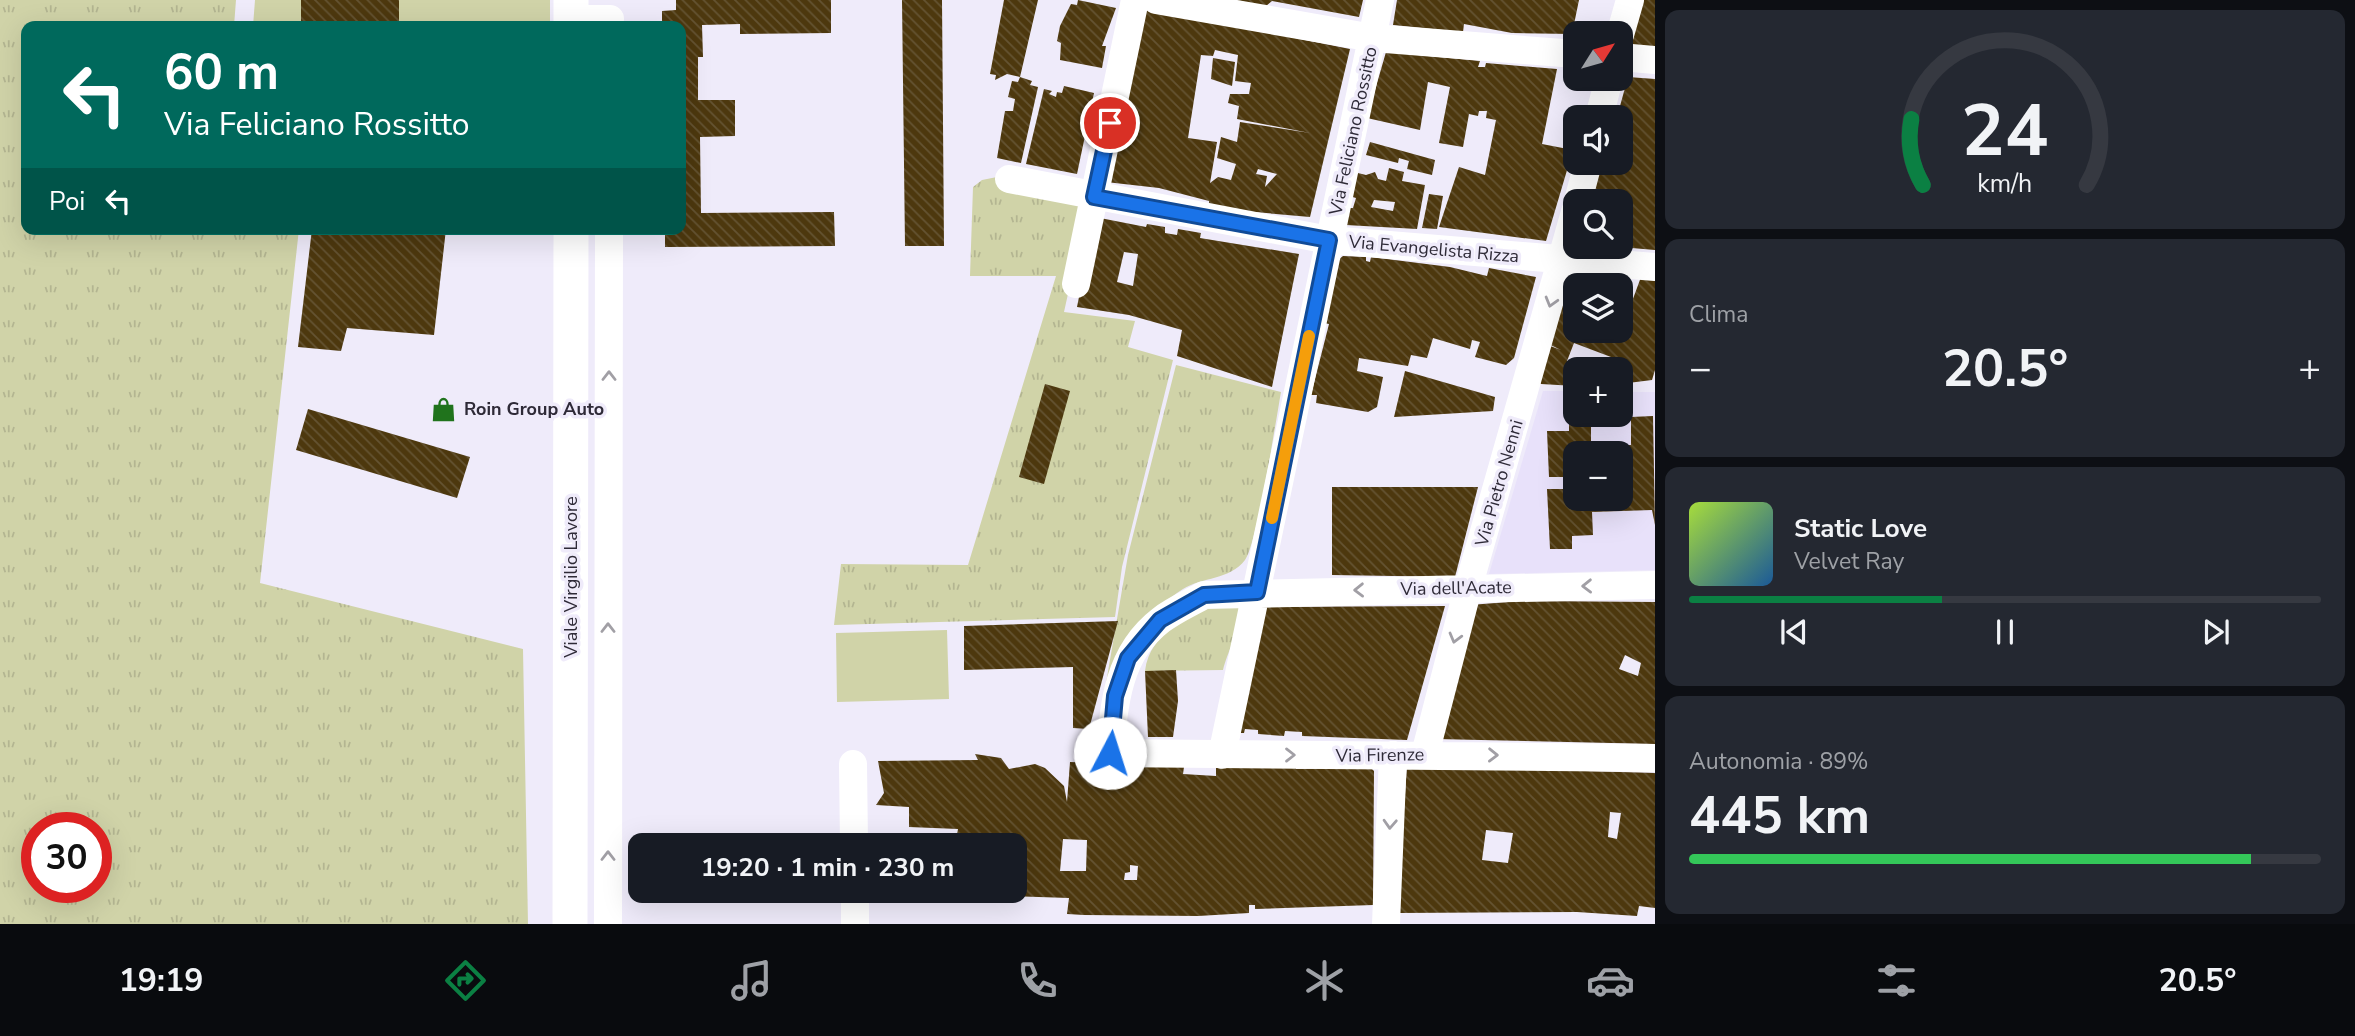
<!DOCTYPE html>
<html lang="it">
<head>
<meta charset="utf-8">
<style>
  :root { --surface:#171b24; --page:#242831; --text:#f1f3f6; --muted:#9ea1a6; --line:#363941; --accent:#0b8043 }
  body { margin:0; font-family:"Nunito Sans",sans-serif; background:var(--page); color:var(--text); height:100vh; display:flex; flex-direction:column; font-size:26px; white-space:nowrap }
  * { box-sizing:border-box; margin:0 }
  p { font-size:23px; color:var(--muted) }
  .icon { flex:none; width:38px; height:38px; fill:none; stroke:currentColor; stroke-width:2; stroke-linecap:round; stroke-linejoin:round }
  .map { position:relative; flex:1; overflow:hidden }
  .drawer { display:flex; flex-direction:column; gap:10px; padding:10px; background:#0d0f14; width:700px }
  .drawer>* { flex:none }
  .hud { position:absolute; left:21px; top:21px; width:665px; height:214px; border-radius:14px; box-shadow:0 7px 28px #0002; background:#00695c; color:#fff; overflow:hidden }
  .needle { width:46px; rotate:53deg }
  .buttons { position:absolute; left:1563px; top:21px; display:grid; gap:14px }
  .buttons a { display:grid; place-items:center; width:70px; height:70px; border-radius:14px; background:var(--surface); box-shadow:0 7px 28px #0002; font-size:35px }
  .speed { position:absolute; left:21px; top:812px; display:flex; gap:14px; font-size:35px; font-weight:700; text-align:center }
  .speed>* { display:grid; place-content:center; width:91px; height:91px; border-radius:50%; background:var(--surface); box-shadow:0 7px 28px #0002; line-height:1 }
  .speed .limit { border:10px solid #d22; background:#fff; color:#111 }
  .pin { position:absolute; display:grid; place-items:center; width:60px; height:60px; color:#fff; margin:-30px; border:4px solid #fff; border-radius:50%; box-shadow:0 2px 7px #0007 }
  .me { position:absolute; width:77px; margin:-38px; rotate:5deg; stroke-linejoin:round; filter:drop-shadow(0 0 5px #0008) }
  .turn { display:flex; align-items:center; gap:24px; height:147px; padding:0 28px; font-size:32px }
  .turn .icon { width:91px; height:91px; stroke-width:2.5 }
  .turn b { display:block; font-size:49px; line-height:60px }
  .then { display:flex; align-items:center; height:66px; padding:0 28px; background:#0003; gap:14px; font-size:26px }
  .big { font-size:52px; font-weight:700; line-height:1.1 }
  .drawer .widget { flex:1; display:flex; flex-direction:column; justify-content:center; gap:10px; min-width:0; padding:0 24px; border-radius:14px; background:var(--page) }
  .drawer .dial { align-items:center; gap:0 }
  .dial svg { height:182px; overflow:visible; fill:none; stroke:var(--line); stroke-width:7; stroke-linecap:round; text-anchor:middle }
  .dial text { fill:var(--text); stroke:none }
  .song { display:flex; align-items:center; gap:21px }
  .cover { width:84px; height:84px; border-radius:10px; background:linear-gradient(135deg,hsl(80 70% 55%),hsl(210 70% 35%)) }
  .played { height:7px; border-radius:4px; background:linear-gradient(90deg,var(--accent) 40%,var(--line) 40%) }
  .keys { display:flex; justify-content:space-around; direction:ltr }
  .heat { display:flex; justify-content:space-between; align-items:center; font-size:38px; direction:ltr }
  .charge { height:10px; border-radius:5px; background:linear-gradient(90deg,#34c759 89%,var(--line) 0) }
  .trip { position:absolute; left:628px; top:833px; width:399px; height:70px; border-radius:14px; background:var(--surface); box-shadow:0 7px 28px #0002; font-weight:700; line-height:70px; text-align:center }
  .tabs { display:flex; height:112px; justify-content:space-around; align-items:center; background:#090b0e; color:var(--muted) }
  .tabs .icon { width:49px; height:49px }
  .tabs .active { color:var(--accent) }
  .tabs b { font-size:32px; color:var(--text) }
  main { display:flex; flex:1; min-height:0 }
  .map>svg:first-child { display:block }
  .built { fill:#e8e1fa; fill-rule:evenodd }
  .grass { fill:url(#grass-tufts); fill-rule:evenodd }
  .park { fill:#d0d3a8 }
  .building { fill:url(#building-back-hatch); fill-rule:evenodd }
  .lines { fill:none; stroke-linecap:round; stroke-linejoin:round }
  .minor { stroke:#fff; stroke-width:28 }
  .tertiary { stroke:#fff; stroke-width:35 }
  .oneway { stroke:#a19fa5 }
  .route-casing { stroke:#114b97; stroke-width:18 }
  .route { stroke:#1a73e8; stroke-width:12 }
  .slow { stroke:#f59e0b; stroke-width:12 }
  .labels { text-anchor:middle; stroke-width:7; stroke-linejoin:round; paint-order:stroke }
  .street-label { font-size:18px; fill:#2e2a37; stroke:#efebfa }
  .poi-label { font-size:18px; font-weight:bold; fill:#2e2a37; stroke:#efebfa; text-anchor:start }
</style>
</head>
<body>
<main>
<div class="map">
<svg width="1655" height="924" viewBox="0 0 1655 924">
  <defs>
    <pattern id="grass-tufts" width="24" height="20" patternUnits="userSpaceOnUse" patternTransform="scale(1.75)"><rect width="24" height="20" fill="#d0d3a8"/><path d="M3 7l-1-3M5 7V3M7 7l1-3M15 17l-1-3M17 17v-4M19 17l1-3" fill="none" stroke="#b3b591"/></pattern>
    <pattern id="building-back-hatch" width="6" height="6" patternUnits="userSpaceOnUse" patternTransform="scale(1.75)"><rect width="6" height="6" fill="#4d380e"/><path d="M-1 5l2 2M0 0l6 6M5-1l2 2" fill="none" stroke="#645332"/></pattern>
  </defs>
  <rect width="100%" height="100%" fill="#efebfa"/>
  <!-- built -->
  <path class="built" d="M1543,391H1575V415H1620L1621,392H1655V570L1489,574ZM1575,453H1620V499H1575Z"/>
  <!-- grass -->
  <path class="grass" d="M0,0H236L234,26H26V229H299L260,583L523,649L528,924H0ZM37,828H96V887H37Z
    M997,177L1089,199L1064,312L1135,321L1128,347L1173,360L1122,567L1115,617L834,625L841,564L968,565L1056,276H970L973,187L982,180Z
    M1176,365L1281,392C1276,421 1257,544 1245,560C1230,580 1202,577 1183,589C1148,611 1129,650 1106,683L1128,555Z
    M1224,599L1237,602C1245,620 1228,650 1223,670L1145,671C1150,631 1191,615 1224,599Z"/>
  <!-- park -->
  <path class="park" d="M255,0H550V26H253Z
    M947,630L949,699L837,702L836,633Z"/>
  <!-- building -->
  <path class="building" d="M301,0H399V26H301Z
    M676,0H831V33L740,34V24L702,25L703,57H698V100H735V136L700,137L701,213L834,212L835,246L665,247V229H681V26H662V11L676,10Z
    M902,0H942L944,246H905Z
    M1004,0H1038L1020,77L1007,74L995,80L996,75L990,74Z
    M1078,0L1116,8L1102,46H1106L1102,68L1060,60L1061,43L1057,41L1060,26L1071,4L1077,5Z
    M1225,0H1363L1359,17L1272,1L1266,6Z
    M1397,0H1579L1572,34L1512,33L1464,24L1463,32L1393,25Z
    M1640,0H1655V47L1627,46Z
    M1146,8L1350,49L1310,217L1209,208V201L1159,188L1106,182ZM1215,50L1238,55L1235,81L1251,83L1249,94H1230L1228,103L1239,106L1237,119L1310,133L1240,122L1237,142L1221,137L1217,158L1236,164L1231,180L1218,177L1210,183L1217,142L1188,138L1201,55L1213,56ZM1258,169L1277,174L1265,187L1267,176L1256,174Z
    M1386,52L1480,61L1478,67H1485L1486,63L1557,69L1542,144L1573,150L1546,241L1439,227L1459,167L1485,175L1496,120L1486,118L1487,111H1479L1478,116L1469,114L1463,147L1439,143L1450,87L1428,82L1420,130L1367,118Z
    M1213,58L1235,62L1232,86L1211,79Z
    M1020,77L1032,81L1030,85L1038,87L1021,163L997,158L1005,111H1013L1015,99L1008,97L1012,81L1018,82Z
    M1628,77L1655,79V250L1620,247V201H1590L1601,163H1620V117H1617Z
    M1064,86L1094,93L1077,174L1026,164L1044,89L1052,91L1049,94L1056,97L1057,92L1062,93Z
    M1370,142L1435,160L1432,175L1407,169L1409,161L1399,158L1398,163L1366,155Z
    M1389,168L1404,172L1402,181L1425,185L1417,229L1346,225L1348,208H1353L1356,198L1349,196L1354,172L1366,175L1375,172L1378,179L1386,181ZM1374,200L1395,202L1393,211L1371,207Z
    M1429,194L1443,196L1437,229L1422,228Z
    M1095,217L1146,227L1147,224L1165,227V233L1177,235L1178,229L1201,233L1200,238L1299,254L1272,387L1177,356L1182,330L1129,315L1077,307ZM1124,252L1138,254L1133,286L1117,282Z
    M312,229H446L434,335L347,328L341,351L298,347Z
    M1343,256L1366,257V261L1370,262L1371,257L1450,267L1487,276L1489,268L1536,277L1514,358L1506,365L1475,357L1480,342L1472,340L1470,349L1433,338L1427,358L1411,355L1408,366L1359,358L1357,371L1383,377L1377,407L1368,412L1316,403L1317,395H1311L1329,324L1324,323L1338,260Z
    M1575,269L1604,274L1599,285H1575V331H1620V305L1630,307L1641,277L1655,276V370L1652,380L1620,384V369H1607L1611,357L1574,343L1567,361L1592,369H1575V386L1541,384L1538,381L1545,344L1561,350L1544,342L1568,276Z
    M1405,371L1495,397L1493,411L1394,417Z
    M1045,384L1070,391L1044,484L1019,477Z
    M308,409L470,457L457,498L296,450Z
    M1653,416L1655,525L1652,510L1592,512L1593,535L1572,536V549H1550L1547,489H1565V477H1549L1547,431H1569V417H1591V446L1631,445V417ZM1575,453H1620V499H1575Z
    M1332,487H1478L1455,577L1332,575Z
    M1521,601L1655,602V744L1436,739L1470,605ZM1625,655L1641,663L1638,676L1619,669Z
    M1445,606L1407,740L1302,736V732L1285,731L1284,736L1258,734V730L1245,729L1244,733H1235L1261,607Z
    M1118,621L1089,729L1073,728V667L964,670V626Z
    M1176,670L1178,701L1173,737H1148L1145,671Z
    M975,754L1001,758L1009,769L1035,764L1045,768L1064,786L1067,802L1070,762L1184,767L1183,774L1216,776V762L1296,764V769L1371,768L1374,771L1373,905L1255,909V905H1249V913L1198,916L1084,915L1067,914L1069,898L1007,896L996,891H1015V845H955L958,829L909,827V807L876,805L884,793L878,761L978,760ZM1063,839L1087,840L1086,871H1060ZM1130,865L1138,866L1137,880H1124L1125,873L1130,872Z
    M1407,766L1655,773V908L1639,906L1637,916L1577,912L1397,913ZM1610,812L1621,813L1617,839L1608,837ZM1486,830L1513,833L1508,863L1482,860Z"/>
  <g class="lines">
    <!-- minor -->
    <path class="minor" d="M1156,0L1373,38L1575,54
      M571,19H610
      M1620,35L1630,0
      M1620,57L1655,60
      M1599,117L1609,79
      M1009,179L1329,240L1655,267
      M1578,201L1588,163
      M1076,284L1135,0
      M1104,753L1655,758
      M1110,753C1114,703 1118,653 1161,620C1174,610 1190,603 1204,595L1655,585
      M1425,754L1468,588L1575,212
      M1222,755L1380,0
      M853,764L854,845
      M855,891V924
      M608,924L609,229
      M1386,924L1393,755"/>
    <!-- tertiary -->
    <path class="tertiary" d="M571,0V26
      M570,924L571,229"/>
  </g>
  <!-- one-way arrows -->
  <defs><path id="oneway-chevron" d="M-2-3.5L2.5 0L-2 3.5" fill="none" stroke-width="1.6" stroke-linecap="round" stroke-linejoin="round" transform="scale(1.75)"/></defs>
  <g class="oneway">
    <use href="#oneway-chevron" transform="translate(1551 302) rotate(106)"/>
    <use href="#oneway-chevron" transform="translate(609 376) rotate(-90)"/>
    <use href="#oneway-chevron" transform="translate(1587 586) rotate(179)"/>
    <use href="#oneway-chevron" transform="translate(1359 590) rotate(179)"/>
    <use href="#oneway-chevron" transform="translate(608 628) rotate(-90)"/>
    <use href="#oneway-chevron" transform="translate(1455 638) rotate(105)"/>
    <use href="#oneway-chevron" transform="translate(1290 755)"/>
    <use href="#oneway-chevron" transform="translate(1493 755) rotate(1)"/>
    <use href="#oneway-chevron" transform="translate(1390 824) rotate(93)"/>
    <use href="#oneway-chevron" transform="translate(608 856) rotate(-90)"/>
  </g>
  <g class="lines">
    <defs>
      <path id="route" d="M1110,123L1094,197L1329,240L1257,592L1204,595L1160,620L1128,658L1115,696L1110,753"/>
    </defs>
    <!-- route casing -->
    <use href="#route" class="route-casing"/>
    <!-- route -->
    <use href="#route" class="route"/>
    <!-- slow -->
    <path class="slow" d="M1272,518L1309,336"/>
  </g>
  <!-- icons -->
  <defs>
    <symbol id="shop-bare" viewBox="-9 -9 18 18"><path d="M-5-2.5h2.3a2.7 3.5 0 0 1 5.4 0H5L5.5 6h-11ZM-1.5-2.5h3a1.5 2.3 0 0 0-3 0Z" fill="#20731c" stroke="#efebfa" stroke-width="2.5" paint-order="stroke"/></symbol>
  </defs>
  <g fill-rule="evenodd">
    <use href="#shop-bare" x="426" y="392" width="35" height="35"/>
  </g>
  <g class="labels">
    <!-- street labels -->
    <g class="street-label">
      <text transform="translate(1353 131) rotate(-78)" y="6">Via Feliciano Rossitto</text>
      <text transform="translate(1434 249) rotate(5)" y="6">Via Evangelista Rizza</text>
      <text transform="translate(1499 483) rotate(-74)" y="6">Via Pietro Nenni</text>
      <text transform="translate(571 577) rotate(-90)" y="6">Viale Virgilio Lavore</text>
      <text transform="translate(1456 588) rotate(-1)" y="6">Via dell'Acate</text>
      <text transform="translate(1380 755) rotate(-1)" y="6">Via Firenze</text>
    </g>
    <!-- poi labels -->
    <g class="poi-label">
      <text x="464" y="415">Roin Group Auto</text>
    </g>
  </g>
</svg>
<div class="buttons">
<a><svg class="needle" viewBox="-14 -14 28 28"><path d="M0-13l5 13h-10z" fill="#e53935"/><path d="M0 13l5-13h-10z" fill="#9ea1a6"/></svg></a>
<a><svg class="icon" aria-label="sound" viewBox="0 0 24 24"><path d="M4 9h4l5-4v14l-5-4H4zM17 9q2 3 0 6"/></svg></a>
<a><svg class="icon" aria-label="search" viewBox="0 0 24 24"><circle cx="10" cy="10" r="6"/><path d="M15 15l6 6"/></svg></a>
<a><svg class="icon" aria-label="layers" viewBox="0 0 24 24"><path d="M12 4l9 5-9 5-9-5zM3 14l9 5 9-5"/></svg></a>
<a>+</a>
<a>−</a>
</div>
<div class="speed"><div class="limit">30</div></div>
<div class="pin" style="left:1110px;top:123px;background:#d93025"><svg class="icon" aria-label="arrive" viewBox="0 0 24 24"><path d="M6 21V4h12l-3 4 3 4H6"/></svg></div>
<svg class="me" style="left:1110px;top:753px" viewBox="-20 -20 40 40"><circle r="19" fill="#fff"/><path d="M0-13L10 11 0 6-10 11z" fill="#1a73e8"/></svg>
<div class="trip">19:20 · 1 min · 230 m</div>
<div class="hud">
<div class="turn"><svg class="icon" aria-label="left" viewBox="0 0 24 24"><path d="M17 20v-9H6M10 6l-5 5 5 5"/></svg><div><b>60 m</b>Via Feliciano Rossitto</div></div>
<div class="then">Poi<svg class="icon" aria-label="left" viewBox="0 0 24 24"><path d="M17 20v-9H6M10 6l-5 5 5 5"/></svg></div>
</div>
</div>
<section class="drawer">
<div class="widget dial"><svg viewBox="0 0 100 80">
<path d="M14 69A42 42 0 1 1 86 69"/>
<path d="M14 69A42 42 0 0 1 9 40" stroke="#0b8043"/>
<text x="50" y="56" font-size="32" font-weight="700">24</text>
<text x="50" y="72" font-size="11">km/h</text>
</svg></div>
<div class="widget"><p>Clima</p>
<div class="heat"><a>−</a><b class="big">20.5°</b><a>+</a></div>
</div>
<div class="widget">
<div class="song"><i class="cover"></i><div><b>Static Love</b><p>Velvet Ray</p></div></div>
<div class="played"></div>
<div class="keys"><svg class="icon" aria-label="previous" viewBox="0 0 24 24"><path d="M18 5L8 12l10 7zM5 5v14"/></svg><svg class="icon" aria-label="pause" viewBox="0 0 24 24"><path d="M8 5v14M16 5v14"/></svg><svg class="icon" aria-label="next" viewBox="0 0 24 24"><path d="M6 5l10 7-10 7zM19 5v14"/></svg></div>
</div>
<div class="widget"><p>Autonomia · 89%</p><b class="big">445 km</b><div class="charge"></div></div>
</section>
</main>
<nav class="tabs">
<b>19:19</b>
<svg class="icon active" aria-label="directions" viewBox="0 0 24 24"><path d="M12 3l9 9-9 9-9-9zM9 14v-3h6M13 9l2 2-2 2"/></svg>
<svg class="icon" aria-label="music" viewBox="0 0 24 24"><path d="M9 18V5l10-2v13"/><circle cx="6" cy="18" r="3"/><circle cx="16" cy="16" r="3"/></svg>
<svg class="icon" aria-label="phone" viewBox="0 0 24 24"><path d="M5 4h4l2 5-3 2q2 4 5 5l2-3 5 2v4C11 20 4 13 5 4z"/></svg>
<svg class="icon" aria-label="climate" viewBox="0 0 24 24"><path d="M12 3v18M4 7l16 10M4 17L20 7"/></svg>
<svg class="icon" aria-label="car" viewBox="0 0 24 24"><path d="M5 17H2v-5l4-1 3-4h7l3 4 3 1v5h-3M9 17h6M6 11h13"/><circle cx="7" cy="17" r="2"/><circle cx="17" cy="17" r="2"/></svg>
<svg class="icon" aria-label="filters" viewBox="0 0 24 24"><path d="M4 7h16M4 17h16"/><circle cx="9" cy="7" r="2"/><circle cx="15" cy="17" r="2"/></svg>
<b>20.5°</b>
</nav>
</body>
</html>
